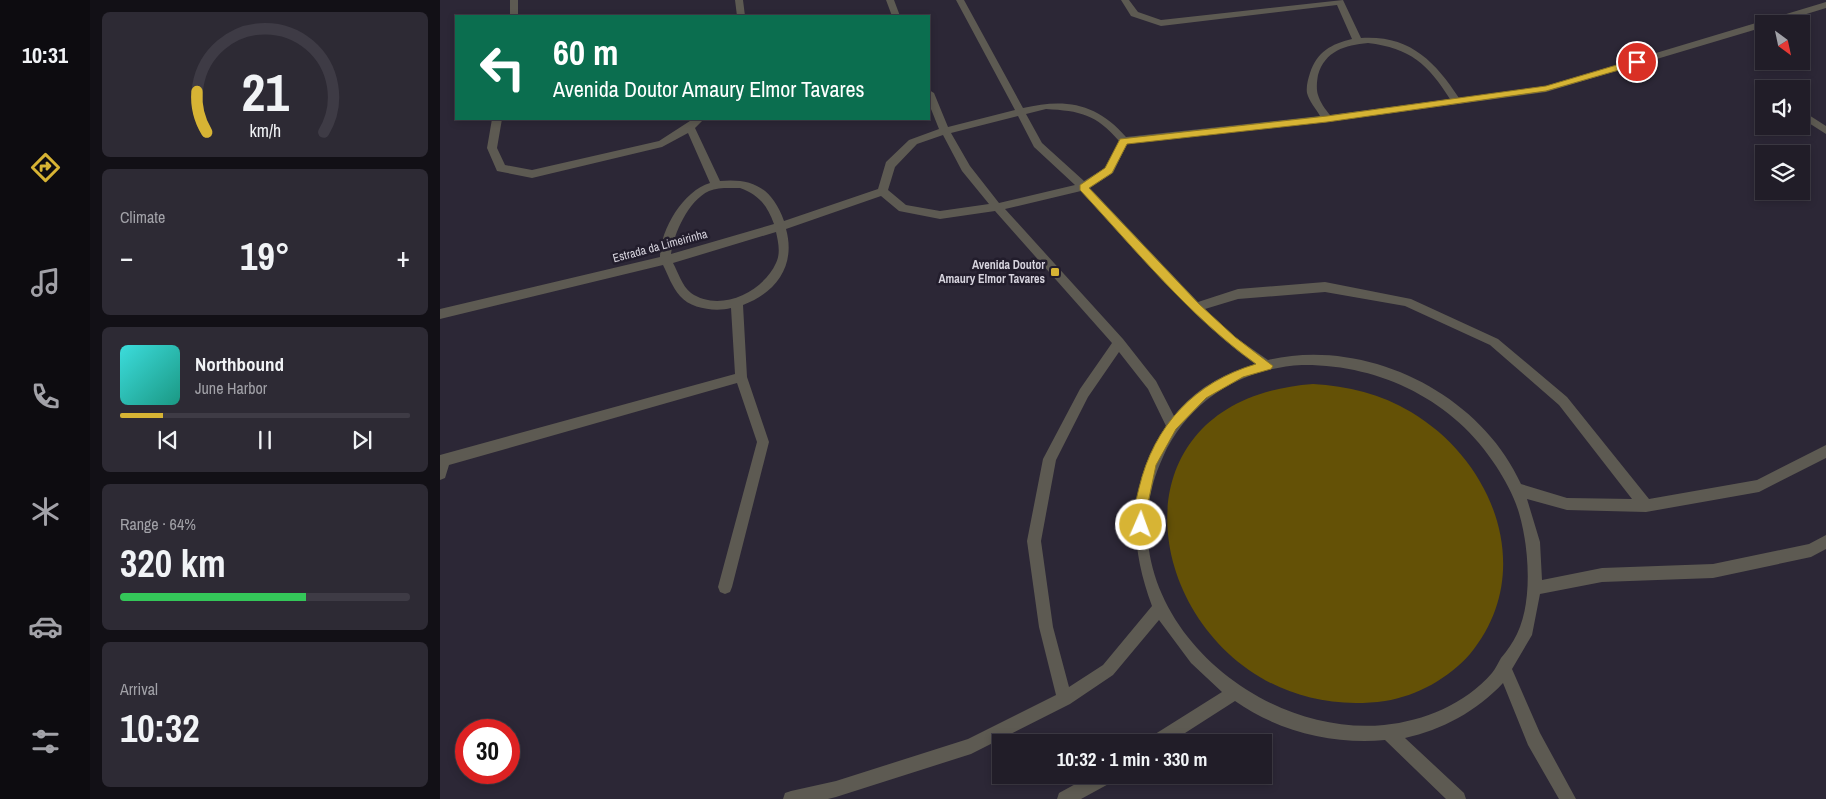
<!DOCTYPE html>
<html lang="en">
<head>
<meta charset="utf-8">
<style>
  :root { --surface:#211d28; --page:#2d2a34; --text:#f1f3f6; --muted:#a2a2a8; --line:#3e3b45; --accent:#d7b434 }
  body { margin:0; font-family:"Archivo Narrow",sans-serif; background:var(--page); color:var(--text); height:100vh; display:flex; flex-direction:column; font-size:19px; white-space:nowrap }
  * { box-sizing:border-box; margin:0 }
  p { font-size:16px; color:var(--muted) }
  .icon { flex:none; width:28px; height:28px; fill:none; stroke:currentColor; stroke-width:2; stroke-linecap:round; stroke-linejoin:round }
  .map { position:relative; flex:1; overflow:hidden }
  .drawer { display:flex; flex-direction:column; gap:12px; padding:12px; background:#121016; width:350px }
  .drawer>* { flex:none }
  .banner { position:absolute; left:15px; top:15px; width:475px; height:105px; border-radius:0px; box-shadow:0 2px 8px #0003,0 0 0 1px var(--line); background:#0b6e4f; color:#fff; overflow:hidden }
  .needle { width:32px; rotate:147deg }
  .buttons { position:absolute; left:1315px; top:15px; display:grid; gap:10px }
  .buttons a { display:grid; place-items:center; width:55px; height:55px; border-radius:0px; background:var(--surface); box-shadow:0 2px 8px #0003,0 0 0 1px var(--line); font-size:25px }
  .speed { position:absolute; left:15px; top:719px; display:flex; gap:10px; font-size:25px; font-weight:700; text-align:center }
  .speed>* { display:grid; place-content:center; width:65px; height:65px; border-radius:50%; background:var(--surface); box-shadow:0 2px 8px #0003,0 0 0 1px var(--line); line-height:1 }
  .speed .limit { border:8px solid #d22; background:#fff; color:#111 }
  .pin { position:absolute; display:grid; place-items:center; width:42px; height:42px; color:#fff; margin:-21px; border:2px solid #fff; border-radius:50%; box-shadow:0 1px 5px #0007 }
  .me { position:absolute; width:55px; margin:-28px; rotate:2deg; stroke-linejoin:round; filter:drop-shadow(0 0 4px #0008) }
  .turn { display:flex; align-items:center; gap:18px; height:105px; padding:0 15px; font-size:22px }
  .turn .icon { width:65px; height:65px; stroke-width:2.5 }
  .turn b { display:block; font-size:35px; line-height:42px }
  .big { font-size:38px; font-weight:800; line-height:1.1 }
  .drawer .widget { flex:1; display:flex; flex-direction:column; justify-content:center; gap:8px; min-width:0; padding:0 18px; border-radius:8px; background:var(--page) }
  .drawer .dial { align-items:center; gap:0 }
  .dial svg { height:130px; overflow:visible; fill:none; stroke:var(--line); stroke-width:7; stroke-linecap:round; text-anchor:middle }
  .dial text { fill:var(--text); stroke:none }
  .song { display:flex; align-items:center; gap:15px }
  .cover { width:60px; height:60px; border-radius:8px; background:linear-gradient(135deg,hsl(180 70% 55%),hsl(170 70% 35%)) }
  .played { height:5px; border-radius:2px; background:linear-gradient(90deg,var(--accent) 15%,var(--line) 15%) }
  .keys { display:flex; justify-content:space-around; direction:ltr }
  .heat { display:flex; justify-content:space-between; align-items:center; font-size:28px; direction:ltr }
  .charge { height:8px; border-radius:4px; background:linear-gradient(90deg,#34c759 64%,var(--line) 0) }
  .trip { position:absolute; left:552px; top:734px; width:280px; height:50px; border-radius:0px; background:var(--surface); box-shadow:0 2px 8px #0003,0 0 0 1px var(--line); font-weight:800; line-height:50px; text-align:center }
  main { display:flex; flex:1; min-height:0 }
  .menu { display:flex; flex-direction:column; width:90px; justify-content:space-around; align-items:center; background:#0d0c10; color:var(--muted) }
  .menu .icon { width:35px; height:35px }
  .menu .selected { color:var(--accent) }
  .menu b { font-size:22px; color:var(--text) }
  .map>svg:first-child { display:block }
  .green { fill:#645106 }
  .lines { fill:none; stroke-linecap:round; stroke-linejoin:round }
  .minor { fill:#5d5a52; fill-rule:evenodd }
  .route { fill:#d7b434; stroke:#8c7522 }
  .poi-dot { fill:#d7b434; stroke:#221d2c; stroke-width:2 }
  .labels { text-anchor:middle; stroke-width:5; stroke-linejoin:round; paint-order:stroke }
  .street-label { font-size:12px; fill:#d6d3dd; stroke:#221d2c }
  .poi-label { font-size:12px; font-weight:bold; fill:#d6d3dd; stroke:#221d2c; text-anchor:end }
</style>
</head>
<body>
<main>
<nav class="menu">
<b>10:31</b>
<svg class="icon selected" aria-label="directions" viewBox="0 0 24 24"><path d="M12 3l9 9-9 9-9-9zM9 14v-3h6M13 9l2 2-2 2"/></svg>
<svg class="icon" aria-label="music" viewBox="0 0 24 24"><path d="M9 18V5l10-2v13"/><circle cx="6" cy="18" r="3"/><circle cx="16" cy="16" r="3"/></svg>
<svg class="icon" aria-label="phone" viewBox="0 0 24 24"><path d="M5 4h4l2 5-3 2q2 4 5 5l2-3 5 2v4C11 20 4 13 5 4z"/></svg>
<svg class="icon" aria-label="climate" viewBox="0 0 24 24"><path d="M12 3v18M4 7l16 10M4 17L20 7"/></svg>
<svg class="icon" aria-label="car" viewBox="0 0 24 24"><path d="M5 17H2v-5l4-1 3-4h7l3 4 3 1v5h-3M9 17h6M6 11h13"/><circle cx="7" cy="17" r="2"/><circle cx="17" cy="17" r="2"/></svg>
<svg class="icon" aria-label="filters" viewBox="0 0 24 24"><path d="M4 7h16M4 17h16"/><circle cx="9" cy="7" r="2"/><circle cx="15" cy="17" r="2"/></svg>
</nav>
<section class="drawer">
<div class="widget dial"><svg viewBox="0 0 100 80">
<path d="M14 69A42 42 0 1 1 86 69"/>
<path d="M14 69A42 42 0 0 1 8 44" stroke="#d7b434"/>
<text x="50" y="56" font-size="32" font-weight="700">21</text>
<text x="50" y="72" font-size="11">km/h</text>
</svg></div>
<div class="widget"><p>Climate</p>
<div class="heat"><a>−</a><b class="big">19°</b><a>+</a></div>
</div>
<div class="widget">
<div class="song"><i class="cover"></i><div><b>Northbound</b><p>June Harbor</p></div></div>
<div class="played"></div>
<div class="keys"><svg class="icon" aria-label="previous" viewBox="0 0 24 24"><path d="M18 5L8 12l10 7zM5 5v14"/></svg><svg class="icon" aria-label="pause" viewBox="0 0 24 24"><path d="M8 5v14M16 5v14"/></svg><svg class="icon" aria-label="next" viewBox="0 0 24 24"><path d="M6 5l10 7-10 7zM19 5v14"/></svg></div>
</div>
<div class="widget"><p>Range · 64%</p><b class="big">320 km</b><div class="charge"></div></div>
<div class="widget"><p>Arrival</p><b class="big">10:32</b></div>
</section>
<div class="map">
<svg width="1386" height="799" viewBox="0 0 1386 799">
  <rect width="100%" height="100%" fill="#2c2736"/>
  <!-- green -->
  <path class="green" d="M873,384C908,386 941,394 971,412C1055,462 1097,573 1030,654C1009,678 977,696 945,701C722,732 626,402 873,384Z"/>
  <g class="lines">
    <!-- minor -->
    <path class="minor" d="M70,0H78V16H70Z
      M295,0H303L305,16H297Z
      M446,0H454L460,16H452Z
      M516,0H524L583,108C625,98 657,103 686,137L880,116C876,109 869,101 867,93C866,87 868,79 870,73C877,52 891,44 912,39L897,5L721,26L691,16L681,0H689L698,12L721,20L903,0L921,38C969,35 994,60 1019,98L1106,86L1386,2V8L1334,24H1324V27L1106,92L887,122L687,144L673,173L650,188L758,302L798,289L885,282L971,299L1058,339L1127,397L1209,499L1317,480L1386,445V458L1319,492L1206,512L1127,510L1087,499L1100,542L1102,580L1162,568L1273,564L1369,544L1386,535V549L1371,557L1273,578L1162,582L1100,594L1092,635L1072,669L1100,733L1136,799H1119L1088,745L1063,683C1037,711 1002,730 965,738L1024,793L1026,799H1006L945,740C894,745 837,731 795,701L731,742H710L712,736L782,692L751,663L719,620L673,675L630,704L531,754L396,797L388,799H343L345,793L351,791L396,781L528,739L616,695L599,627L587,541L603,459L640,389L672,343L555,211L500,219L459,211L441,196L346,229C356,265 337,292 303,305L307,377L329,442L292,587L290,592L285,594L280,592L278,587L317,442L297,383L9,465L5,478L0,480V455L295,374L291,308C276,312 251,309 240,296C232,287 228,275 223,265L0,319V309L220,257C220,230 243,191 270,183L248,133L222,147L92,178L57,171L47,148L52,119H62L57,148L65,165L92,170L219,141L253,119H264L255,128L280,181C313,178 332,188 344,221L438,189L446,162L469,140L499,129L489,104V90L494,93L508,127L575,110ZM928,43C970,48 988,64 1010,99L890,115C885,109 880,102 878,95C876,89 877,81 878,75C885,51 905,45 928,43ZM606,109C640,111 656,114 679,141L665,168L644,181L602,143L586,114ZM578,116L594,147L635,185L559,203L530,166L511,133ZM503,135L522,171L549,204L500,211L466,205L448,190L455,167L477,144ZM300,188C319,195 327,205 334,224L231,254C234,233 248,201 269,191C278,187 290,188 300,188ZM641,191C696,251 749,316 815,364C783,374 755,389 734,416L716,381L683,339L565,209ZM336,232C338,241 341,253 336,263C323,292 280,313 251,293C242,286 238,272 233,263ZM885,292L965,306L1050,345L1119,405L1192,499L1127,498L1081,484C1040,393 926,337 828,360L795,337L765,309L798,299ZM679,352L708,389L726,426C687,483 689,544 712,606L663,665L629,687L613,627L601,541L616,460L648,397ZM862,365C939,364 1014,400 1056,466C1065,480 1074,496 1079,513C1089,547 1093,601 1077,634C1073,642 1067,651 1061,658C1058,663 1056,668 1052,673C1025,704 984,721 944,725C806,738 658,597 723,457C748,401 802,368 862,365Z
      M1361,110L1386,126V134L1361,118Z
      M652,775H676L674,781L641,799H617L619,793Z"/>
  </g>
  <!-- route -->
  <path class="route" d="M1197,59L1200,60V64L1106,91L887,122L687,144L672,173L649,188L759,304L795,337L833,366L831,369L803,377L766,398L736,429L716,465L707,508L706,529H697C691,516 696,501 699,488C714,425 755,382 816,364C749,316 696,250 640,190V185L665,168L680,139L887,116L1106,86Z"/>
  <!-- markers -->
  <rect class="poi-dot" x="610" y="267" width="10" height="10" rx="2.5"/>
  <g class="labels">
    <!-- street labels -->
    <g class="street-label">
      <text transform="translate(220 246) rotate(-15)" y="4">Estrada da Limeirinha</text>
    </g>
    <!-- poi labels -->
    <g class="poi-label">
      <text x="605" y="269">Avenida Doutor<tspan x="605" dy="14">Amaury Elmor Tavares</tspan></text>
    </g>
  </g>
</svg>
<div class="buttons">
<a><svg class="needle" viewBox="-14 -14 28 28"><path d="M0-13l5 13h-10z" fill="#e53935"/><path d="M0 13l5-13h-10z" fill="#a2a2a8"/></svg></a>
<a><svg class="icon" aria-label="sound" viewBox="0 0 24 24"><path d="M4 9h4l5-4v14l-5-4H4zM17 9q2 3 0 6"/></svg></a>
<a><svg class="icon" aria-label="layers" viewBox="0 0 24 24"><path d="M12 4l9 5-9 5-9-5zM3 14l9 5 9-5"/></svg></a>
</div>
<div class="speed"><div class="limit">30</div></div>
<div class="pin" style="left:1197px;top:62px;background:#d93025"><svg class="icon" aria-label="arrive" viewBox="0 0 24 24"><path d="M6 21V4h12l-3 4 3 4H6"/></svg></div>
<svg class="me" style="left:701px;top:525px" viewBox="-20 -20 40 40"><circle r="17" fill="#d7b434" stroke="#fff" stroke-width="3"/><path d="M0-11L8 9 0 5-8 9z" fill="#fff"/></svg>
<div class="trip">10:32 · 1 min · 330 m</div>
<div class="banner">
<div class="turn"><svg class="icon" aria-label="left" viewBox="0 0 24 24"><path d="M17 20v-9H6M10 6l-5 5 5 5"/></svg><div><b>60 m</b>Avenida Doutor Amaury Elmor Tavares</div></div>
</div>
</div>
</main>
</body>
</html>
